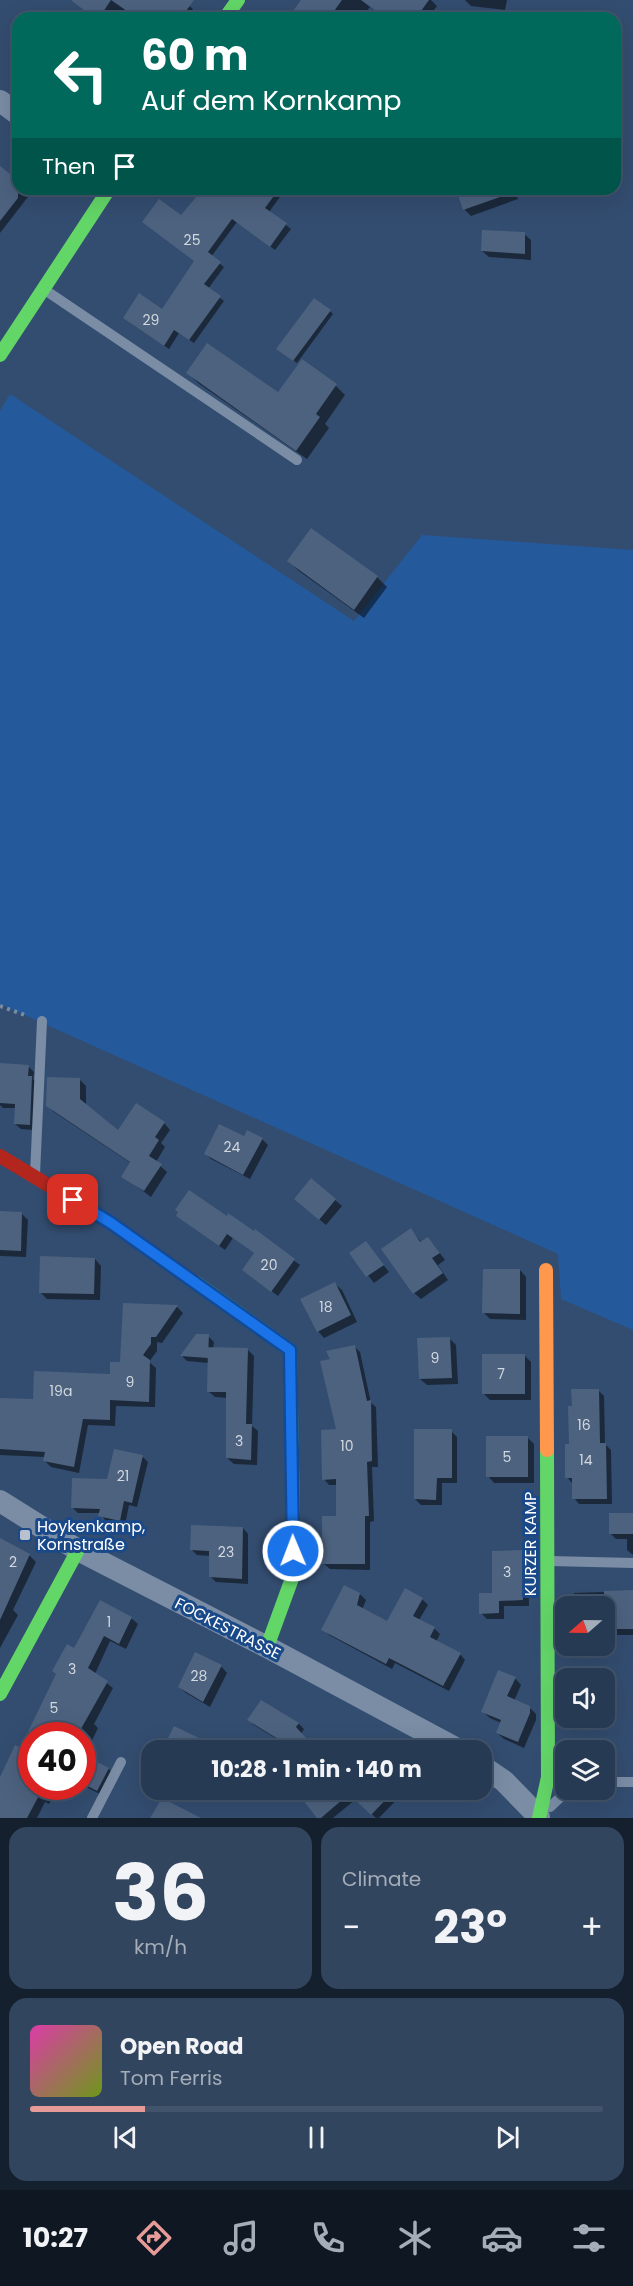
<!DOCTYPE html>
<html lang="en">
<head>
<meta charset="utf-8">
<style>
  :root { --surface:#263a54; --page:#32455e; --text:#f1f3f6; --muted:#a4adb8; --line:#42546b; --accent:#e69b98 }
  body { margin:0; font-family:Poppins,sans-serif; background:var(--page); color:var(--text); height:100vh; display:flex; flex-direction:column; font-size:22px; white-space:nowrap }
  * { box-sizing:border-box; margin:0 }
  p { font-size:20px; color:var(--muted) }
  .icon { flex:none; width:33px; height:33px; fill:none; stroke:currentColor; stroke-width:2; stroke-linecap:round; stroke-linejoin:round }
  .map { position:relative; height:1818px; overflow:hidden }
  .side { display:flex; flex-direction:column; gap:9px; padding:9px; background:#15202e; flex:1 }
  .side>* { flex:none }
  .banner { position:absolute; left:12px; top:12px; width:609px; height:183px; border-radius:18px; box-shadow:0 6px 24px #0002,0 0 0 2px var(--line); background:#00695c; color:#fff; overflow:hidden }
  .needle { width:39px; rotate:250deg }
  .buttons { position:absolute; left:555px; top:1596px; display:grid; gap:12px }
  .buttons a { display:grid; place-items:center; width:60px; height:60px; border-radius:12px; background:var(--surface); box-shadow:0 6px 24px #0002,0 0 0 2px var(--line); font-size:30px }
  .speed { position:absolute; left:18px; top:1722px; display:flex; gap:12px; font-size:30px; font-weight:700; text-align:center }
  .speed>* { display:grid; place-content:center; width:78px; height:78px; border-radius:50%; background:var(--surface); box-shadow:0 6px 24px #0002,0 0 0 2px var(--line); line-height:1 }
  .speed .limit { border:9px solid #d22; background:#fff; color:#111 }
  .pin { position:absolute; display:grid; place-items:center; width:51px; height:51px; color:#fff; margin:-26px; border-radius:12px; box-shadow:0 3px 9px #0006 }
  .me { position:absolute; width:66px; margin:-33px; rotate:359deg; stroke-linejoin:round; filter:drop-shadow(0 0 4px #0008) }
  .turn { display:flex; align-items:center; gap:21px; height:126px; padding:0 30px; font-size:27px }
  .turn .icon { width:78px; height:78px; stroke-width:2.5 }
  .turn b { display:block; font-size:42px; line-height:51px }
  .then { display:flex; align-items:center; height:57px; padding:0 30px; background:#0003; gap:12px; font-size:22px }
  .big { font-size:45px; font-weight:700; line-height:1.1 }
  .side .card { flex:1; display:flex; flex-direction:column; justify-content:center; gap:9px; min-width:0; padding:0 21px; border-radius:18px; background:var(--page) }
  .side .dial { align-items:center; gap:0 }
  .dial b { font-size:78px; line-height:1 }
  .song { display:flex; align-items:center; gap:18px }
  .cover { width:72px; height:72px; border-radius:9px; background:linear-gradient(135deg,hsl(320 70% 55%),hsl(80 70% 35%)) }
  .played { height:6px; border-radius:3px; background:linear-gradient(90deg,var(--accent) 20%,var(--line) 20%) }
  .keys { display:flex; justify-content:space-around; direction:ltr }
  .heat { display:flex; justify-content:space-between; align-items:center; font-size:33px; direction:ltr }
  .side .tiles { flex:1; display:grid; gap:9px; grid-template-columns:1fr 1fr }
  .card:last-child { grid-column:span 2 }
  .trip { position:absolute; left:141px; top:1740px; width:351px; height:60px; border-radius:18px; background:var(--surface); box-shadow:0 6px 24px #0002,0 0 0 2px var(--line); font-weight:700; line-height:60px; text-align:center }
  .dock { display:flex; height:96px; justify-content:space-around; align-items:center; background:#0f1722; color:var(--muted) }
  .dock .icon { width:42px; height:42px }
  .dock .selected { color:var(--accent) }
  .dock b { font-size:27px; color:var(--text) }
  .map>svg:first-child { display:block }
  .green { fill:#24599b }
  .shadow { fill:#0007 }
  .building { fill:#4d627f }
  .lines { fill:none; stroke-linecap:round; stroke-linejoin:round }
  .path { stroke:#7a8da5; stroke-width:4; stroke-dasharray:3 4.5; stroke-linecap:butt }
  .lane { stroke:#7a8da5; stroke-width:10 }
  .street { stroke:#7a8da5; stroke-width:22 }
  .fast { stroke:#63d668; stroke-width:14 }
  .slow { stroke:#ff974d; stroke-width:14 }
  .jam { stroke:#b3261e; stroke-width:14 }
  .route-casing { stroke:#114b97; stroke-width:15 }
  .route { stroke:#1a73e8; stroke-width:10 }
  .poi-dot { fill:#b8c1cd; stroke:#1a4989; stroke-width:2 }
  .labels { text-anchor:middle; stroke-width:6; stroke-linejoin:round; paint-order:stroke }
  .number-label { font-size:14px; fill:#d2d8df }
  .poi-label { font-size:16px; fill:#fff; stroke:#1a4989; text-anchor:start }
  .street-label { font-size:16px; fill:#fff; stroke:#1a4989 }
</style>
</head>
<body>
<div class="map">
<svg width="633" height="1818" viewBox="0 0 633 1818">
  <rect width="100%" height="100%" fill="#334d70"/>
  <!-- green -->
  <path class="green" d="M10,394L354,621L422,535L633,550V1330L561,1299L558,1254L0,1004V411Z"/>
  <!-- shadow -->
  <path class="shadow" d="M73,0H182L193,9L187,18H95Z
    M302,0H431L437,6L428,18H385L370,7L361,18H290Z
    M465,0H507L505,10L471,6Z
    M0,168L18,182V189H27L31,193L0,233Z
    M205,189H284L285,190L269,212L291,229L275,250L237,222L211,257L224,267L208,289L224,301L194,343L179,333L169,349L129,322L162,311L196,261L181,217Z
    M458,189H514L518,199L471,216L465,210Z
    M524,234L531,240V260L489,257L482,251Z
    M330,311L333,314L297,363L281,352Z
    M188,373L279,394L336,386L345,395L325,424L329,428L307,459L198,383Z
    M311,530L377,577L387,587L364,618L299,571L289,561Z
    M0,1065L28,1066L34,1072L33,1079L37,1083L35,1130L21,1129L15,1124L16,1108H3L0,1105Z
    M79,1079L86,1086V1106L119,1132L164,1123L170,1130L161,1143L165,1147L156,1162L167,1172L151,1197L123,1176L131,1163L54,1112L47,1105Z
    M245,1138L262,1139L268,1145L250,1179L211,1159L205,1153Z
    M312,1180L342,1206L326,1225L302,1205Z
    M0,1213L22,1214L28,1220L26,1257L0,1256Z
    M177,1216L227,1218L254,1233L255,1232L300,1265L278,1296L244,1270L256,1254L233,1238L225,1250Z
    M411,1230L422,1243L428,1239L434,1245L445,1260L438,1265L448,1280L421,1299L414,1293Z
    M366,1243L389,1272L374,1283L351,1253Z
    M95,1259L101,1266L100,1300L47,1299L40,1292Z
    M520,1270L526,1277V1320L490,1319L484,1313Z
    M335,1284L342,1290L357,1322L324,1338L318,1331Z
    M124,1304L177,1307L183,1313L162,1343L157,1342V1351L149,1362L156,1368L155,1407L116,1406L115,1426L88,1425L79,1473L51,1467L45,1461V1457L0,1455V1400L35,1401L111,1375L121,1364Z
    M208,1336L214,1342L213,1349L248,1350L254,1356L252,1426L258,1431L257,1465L234,1464L227,1458L228,1398L215,1397L208,1391L209,1363L187,1361L182,1356Z
    M450,1339L456,1345L458,1384L427,1385L420,1379Z
    M354,1346L360,1352L371,1403L376,1407L378,1467H372L374,1521L370,1522V1570L330,1569L324,1564L338,1518L337,1485H329L324,1479L338,1431L332,1360Z
    M524,1355L531,1362V1400H490L484,1394Z
    M598,1390L604,1396L605,1444L611,1450L612,1504H579L574,1498L572,1483L567,1477Z
    M451,1431L457,1437V1483H442V1505H421L415,1499Z
    M528,1438L534,1444V1483H494L488,1476Z
    M143,1457L148,1462L137,1507L129,1505L125,1525L105,1520L100,1513H78L73,1508Z
    M633,1515V1555L627,1550V1539H616L610,1533Z
    M243,1528L248,1534V1584L216,1582L210,1576L211,1556L197,1555L191,1549Z
    M0,1540L29,1555L36,1562L13,1610L18,1615L0,1648Z
    M522,1551L528,1557L529,1606H504V1619H487L481,1613Z
    M633,1591V1635H604V1606H575L574,1593Z
    M360,1594L366,1600L362,1610L388,1623L422,1599L428,1605L419,1620L435,1629L440,1634L436,1642L460,1654L465,1660L449,1691L395,1663L392,1669L329,1635L323,1629Z
    M131,1618L138,1624L126,1649L110,1641L95,1674L113,1688L94,1724L98,1728L84,1757L109,1769L115,1776L104,1796L82,1785V1736H32V1786H59L49,1804L45,1802L37,1818H0V1792L58,1675L75,1651Z
    M221,1666L227,1673L210,1707L186,1693L179,1687Z
    M515,1678L521,1685L514,1701L529,1707L536,1714V1720L524,1748L504,1739L497,1733L501,1723L490,1718L483,1712Z
    M261,1702L299,1724L304,1729L301,1734L316,1750H295L254,1725L249,1720Z
    M175,1728L212,1750H163Z
    M296,1790H402L404,1792L379,1818H376L356,1799L333,1818H319Z"/>
  <!-- building -->
  <path class="building" d="M71,0H111L99,18H94Z
    M111,0H194L181,18H137Z
    M301,0H342L329,18H288Z
    M361,0H429L416,18H385Z
    M0,166L18,180V198L0,221Z
    M203,189H279L265,208L287,223L270,247L232,219L208,252L221,262L204,284L221,296L189,340L174,330L164,346L123,318L139,293L162,309L194,261L142,222L159,199L181,215Z
    M456,189H516L517,191L463,210Z
    M482,230L525,232V254L481,251Z
    M314,298L331,310L293,361L276,349Z
    M207,343L278,392L302,359L337,384L316,414L320,417L296,451L186,373Z
    M311,528L378,576L354,610L287,561Z
    M0,1063L29,1065L28,1076H32L30,1125L14,1124L15,1104L0,1103Z
    M47,1077L80,1078V1099L118,1130L136,1103L165,1122L155,1137L159,1140L149,1156L162,1164L144,1191L121,1177L130,1162L46,1106Z
    M219,1124L244,1136L247,1130L263,1138L243,1175L204,1154Z
    M311,1178L336,1199L319,1220L294,1199Z
    M189,1190L227,1216L228,1213L254,1231L255,1229L295,1259L271,1292L242,1270L254,1253L227,1234L219,1246L176,1216L178,1212L175,1210Z
    M0,1211L22,1212L21,1251L0,1250Z
    M411,1228L420,1242L428,1237L440,1253L432,1258L443,1273L413,1294L381,1249Z
    M366,1241L384,1265L366,1277L349,1253Z
    M40,1256L95,1258L94,1294L39,1293Z
    M483,1269H520V1314L482,1313Z
    M335,1282L351,1315L317,1332L300,1299Z
    M123,1303L178,1305L156,1337H151V1344L143,1355L150,1360L149,1402L110,1400V1420L83,1419L74,1467L43,1461L45,1452L0,1449V1398L33,1399L34,1371L110,1374V1362H120Z
    M196,1334H209L208,1358L180,1356Z
    M450,1337L452,1378L419,1379L417,1338Z
    M355,1345L367,1401L371,1400L372,1461L367,1462L369,1516H365V1564H322V1516H336V1479L322,1480L321,1430L336,1429L320,1361L330,1359L326,1351Z
    M208,1347L248,1348L246,1424H252L251,1460L226,1458V1392H207Z
    M482,1354H525V1394H482Z
    M571,1389H599L600,1443H606L607,1499H572V1478H565V1444H569L568,1406H572Z
    M414,1429H452V1478H437L436,1500L414,1499Z
    M486,1436H528V1477H486Z
    M114,1449L143,1455L132,1503L124,1501L120,1521L98,1516L100,1509L71,1508L72,1478L107,1479Z
    M609,1513H633V1534H609Z
    M191,1525L243,1527L242,1579L209,1577V1551L190,1550Z
    M0,1538L30,1554L0,1620Z
    M522,1550L523,1600L499,1601V1613L479,1614V1593H492V1551Z
    M344,1585L360,1593L357,1605L387,1621L405,1588L423,1598L413,1616L435,1627L430,1637L461,1653L443,1686L389,1658L386,1664L321,1630Z
    M633,1590V1629H604V1591Z
    M100,1600L132,1617L119,1644L104,1636L88,1668L108,1681L82,1727L77,1736H26L56,1674L52,1671L67,1644L74,1648Z
    M195,1652L222,1665L203,1702L178,1687Z
    M498,1670L516,1677L507,1696L530,1706V1713L518,1742L496,1733L501,1720L481,1712Z
    M261,1700L299,1723L296,1727L317,1750H296L247,1720Z
    M174,1726L224,1750H162Z
    M15,1745L32,1754V1786H44L27,1818H0V1777Z
    M82,1754L109,1768L97,1791L82,1783Z
    M295,1790H395L371,1815L349,1794L321,1818H317Z
    M162,1798L201,1818H150Z"/>
  <g class="lines">
    <!-- path -->
    <path class="path" d="M0,1006L28,1016"/>
    <!-- lane -->
    <path class="lane" d="M45,290L297,460
      M35,1174L42,1021
      M550,1561L633,1563
      M604,1782H633
      M550,1807L568,1790
      M92,1818L121,1762"/>
    <!-- street -->
    <path class="street" d="M0,101L18,114
      M0,1501L78,1550L267,1647L459,1750
      M482,1766L504,1781L539,1817"/>
    <!-- fast -->
    <path class="fast" d="M225,18L238,0
      M0,355L109,189
      M195,1282L290,1350L294,1573L267,1647
      M0,1694L78,1550
      M539,1818L548,1777L547,1450"/>
    <!-- slow -->
    <path class="slow" d="M546,1270L547,1450"/>
    <!-- jam -->
    <path class="jam" d="M0,1156L111,1223L195,1282"/>
  </g>
  <g class="lines">
    <defs>
      <path id="route" d="M73,1200L111,1223L290,1350L293,1551"/>
    </defs>
    <!-- route casing -->
    <use href="#route" class="route-casing"/>
    <!-- route -->
    <use href="#route" class="route"/>
  </g>
  <!-- markers -->
  <rect class="poi-dot" x="19" y="1529" width="12" height="12" rx="3"/>
  <g class="labels">
    <!-- number labels -->
    <g class="number-label">
      <text x="192" y="245">25</text>
      <text x="151" y="325">29</text>
      <text x="232" y="1152">24</text>
      <text x="269" y="1270">20</text>
      <text x="326" y="1312">18</text>
      <text x="435" y="1363">9</text>
      <text x="501" y="1379">7</text>
      <text x="130" y="1387">9</text>
      <text x="61" y="1396">19a</text>
      <text x="584" y="1430">16</text>
      <text x="239" y="1446">3</text>
      <text x="347" y="1451">10</text>
      <text x="507" y="1462">5</text>
      <text x="586" y="1465">14</text>
      <text x="123" y="1481">21</text>
      <text x="226" y="1557">23</text>
      <text x="13" y="1567">2</text>
      <text x="507" y="1577">3</text>
      <text x="109" y="1627">1</text>
      <text x="72" y="1674">3</text>
      <text x="199" y="1681">28</text>
      <text x="54" y="1713">5</text>
    </g>
    <!-- poi labels -->
    <g class="poi-label">
      <text x="37" y="1532">Hoykenkamp,<tspan x="37" dy="18">Kornstraße</tspan></text>
    </g>
    <!-- street labels -->
    <g class="street-label">
      <text transform="translate(530 1544) rotate(-90)" y="6">KURZER KAMP</text>
      <text transform="translate(228 1628) rotate(27)" y="6">FOCKESTRASSE</text>
    </g>
  </g>
</svg>
<div class="buttons">
<a><svg class="needle" viewBox="-14 -14 28 28"><path d="M0-13l5 13h-10z" fill="#e53935"/><path d="M0 13l5-13h-10z" fill="#a4adb8"/></svg></a>
<a><svg class="icon" aria-label="sound" viewBox="0 0 24 24"><path d="M4 9h4l5-4v14l-5-4H4zM17 9q2 3 0 6"/></svg></a>
<a><svg class="icon" aria-label="layers" viewBox="0 0 24 24"><path d="M12 4l9 5-9 5-9-5zM3 14l9 5 9-5"/></svg></a>
</div>
<div class="speed"><div class="limit">40</div></div>
<div class="pin" style="left:73px;top:1200px;background:#d93025"><svg class="icon" aria-label="arrive" viewBox="0 0 24 24"><path d="M6 21V4h12l-3 4 3 4H6"/></svg></div>
<svg class="me" style="left:293px;top:1551px" viewBox="-20 -20 40 40"><circle r="17" fill="#1a73e8" stroke="#fff" stroke-width="3"/><path d="M0-11L8 9 0 5-8 9z" fill="#fff"/></svg>
<div class="trip">10:28 · 1 min · 140 m</div>
<div class="banner">
<div class="turn"><svg class="icon" aria-label="left" viewBox="0 0 24 24"><path d="M17 20v-9H6M10 6l-5 5 5 5"/></svg><div><b>60 m</b>Auf dem Kornkamp</div></div>
<div class="then">Then<svg class="icon" aria-label="arrive" viewBox="0 0 24 24"><path d="M6 21V4h12l-3 4 3 4H6"/></svg></div>
</div>
</div>
<section class="side">
<div class="tiles">
<div class="card dial"><b>36</b><p>km/h</p></div>
<div class="card"><p>Climate</p>
<div class="heat"><a>−</a><b class="big">23°</b><a>+</a></div>
</div>
<div class="card">
<div class="song"><i class="cover"></i><div><b>Open Road</b><p>Tom Ferris</p></div></div>
<div class="played"></div>
<div class="keys"><svg class="icon" aria-label="previous" viewBox="0 0 24 24"><path d="M18 5L8 12l10 7zM5 5v14"/></svg><svg class="icon" aria-label="pause" viewBox="0 0 24 24"><path d="M8 5v14M16 5v14"/></svg><svg class="icon" aria-label="next" viewBox="0 0 24 24"><path d="M6 5l10 7-10 7zM19 5v14"/></svg></div>
</div>
</div>
</section>
<nav class="dock">
<b>10:27</b>
<svg class="icon selected" aria-label="directions" viewBox="0 0 24 24"><path d="M12 3l9 9-9 9-9-9zM9 14v-3h6M13 9l2 2-2 2"/></svg>
<svg class="icon" aria-label="music" viewBox="0 0 24 24"><path d="M9 18V5l10-2v13"/><circle cx="6" cy="18" r="3"/><circle cx="16" cy="16" r="3"/></svg>
<svg class="icon" aria-label="phone" viewBox="0 0 24 24"><path d="M5 4h4l2 5-3 2q2 4 5 5l2-3 5 2v4C11 20 4 13 5 4z"/></svg>
<svg class="icon" aria-label="climate" viewBox="0 0 24 24"><path d="M12 3v18M4 7l16 10M4 17L20 7"/></svg>
<svg class="icon" aria-label="car" viewBox="0 0 24 24"><path d="M5 17H2v-5l4-1 3-4h7l3 4 3 1v5h-3M9 17h6M6 11h13"/><circle cx="7" cy="17" r="2"/><circle cx="17" cy="17" r="2"/></svg>
<svg class="icon" aria-label="filters" viewBox="0 0 24 24"><path d="M4 7h16M4 17h16"/><circle cx="9" cy="7" r="2"/><circle cx="15" cy="17" r="2"/></svg>
</nav>
</body>
</html>
